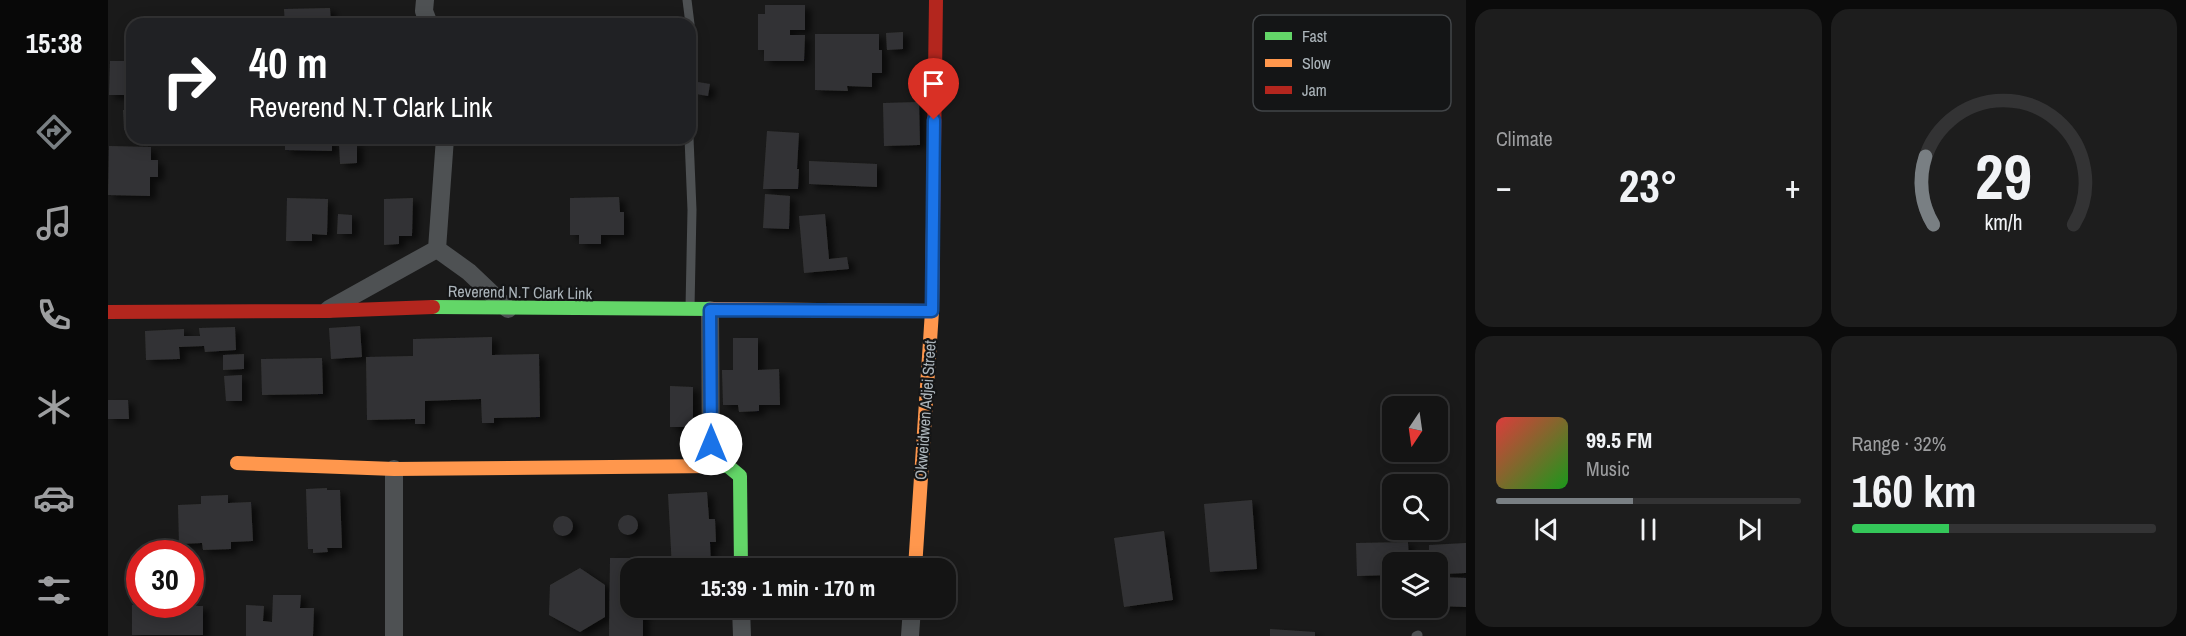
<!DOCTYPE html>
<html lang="en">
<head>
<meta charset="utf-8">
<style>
  :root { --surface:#141414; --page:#1d1d1d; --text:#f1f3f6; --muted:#9d9ea0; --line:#333334; --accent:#797f83 }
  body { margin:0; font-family:"Archivo Narrow",sans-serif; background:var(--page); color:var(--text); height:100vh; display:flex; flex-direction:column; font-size:22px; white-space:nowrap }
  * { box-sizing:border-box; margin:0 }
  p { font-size:20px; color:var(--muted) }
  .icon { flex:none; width:33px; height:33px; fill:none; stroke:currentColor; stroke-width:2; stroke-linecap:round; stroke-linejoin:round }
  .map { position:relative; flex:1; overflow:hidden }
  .drawer { display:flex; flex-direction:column; gap:9px; padding:9px; background:#0b0b0b; width:720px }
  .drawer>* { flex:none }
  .hud { position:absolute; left:18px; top:18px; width:570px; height:126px; border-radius:18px; box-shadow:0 3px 15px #0003,0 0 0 2px var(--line); background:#202124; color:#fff; overflow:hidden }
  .needle { width:39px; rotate:193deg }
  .buttons { position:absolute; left:1274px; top:396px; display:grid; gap:12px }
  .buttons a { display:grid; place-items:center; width:66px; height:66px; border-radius:12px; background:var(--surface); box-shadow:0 3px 15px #0003,0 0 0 2px var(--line); font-size:30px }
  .speed { position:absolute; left:18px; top:540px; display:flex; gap:12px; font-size:30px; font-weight:700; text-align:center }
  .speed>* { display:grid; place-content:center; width:78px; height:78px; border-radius:50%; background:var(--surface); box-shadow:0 3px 15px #0003,0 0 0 2px var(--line); line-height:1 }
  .speed .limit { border:9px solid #d22; background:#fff; color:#111 }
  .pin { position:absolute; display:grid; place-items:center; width:51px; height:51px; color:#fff; margin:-62px -26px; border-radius:50% 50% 50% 0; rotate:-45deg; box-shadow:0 0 6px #0007 }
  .pin .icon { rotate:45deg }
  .me { position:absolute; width:66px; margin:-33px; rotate:0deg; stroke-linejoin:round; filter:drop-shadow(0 0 4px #0008) }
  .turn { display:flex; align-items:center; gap:21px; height:126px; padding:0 24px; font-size:27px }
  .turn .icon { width:78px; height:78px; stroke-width:2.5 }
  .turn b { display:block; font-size:42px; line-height:51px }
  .big { font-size:45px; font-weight:700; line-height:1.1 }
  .drawer .tile { flex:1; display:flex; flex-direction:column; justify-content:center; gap:9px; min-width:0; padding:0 21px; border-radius:18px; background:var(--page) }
  .drawer .dial { align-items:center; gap:0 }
  .dial svg { height:156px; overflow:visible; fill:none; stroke:var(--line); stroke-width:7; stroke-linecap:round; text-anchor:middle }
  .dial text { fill:var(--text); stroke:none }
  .song { display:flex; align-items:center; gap:18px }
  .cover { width:72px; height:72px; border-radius:9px; background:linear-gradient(135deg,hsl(0 70% 55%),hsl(120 70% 35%)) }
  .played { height:6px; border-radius:3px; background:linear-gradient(90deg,var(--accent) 45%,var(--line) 45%) }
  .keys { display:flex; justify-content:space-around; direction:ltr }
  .heat { display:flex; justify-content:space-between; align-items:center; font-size:33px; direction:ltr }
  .charge { height:9px; border-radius:4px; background:linear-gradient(90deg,#34c759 32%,var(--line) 0) }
  .drawer .tiles { flex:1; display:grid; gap:9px; grid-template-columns:repeat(2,1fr) }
  .trip { position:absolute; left:512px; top:558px; width:336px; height:60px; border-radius:18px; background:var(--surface); box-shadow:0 3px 15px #0003,0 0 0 2px var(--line); font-weight:700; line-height:60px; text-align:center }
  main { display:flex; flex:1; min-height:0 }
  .dock { display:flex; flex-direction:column; width:108px; justify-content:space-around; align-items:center; background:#080808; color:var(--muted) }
  .dock .icon { width:42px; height:42px }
  .dock .selected { color:var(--accent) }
  .dock b { font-size:27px; color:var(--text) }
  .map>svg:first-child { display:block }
  .building { fill:#333334; filter:url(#shadow) }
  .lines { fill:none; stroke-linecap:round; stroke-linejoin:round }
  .lane { stroke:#4e5153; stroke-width:9 }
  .street { stroke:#4e5153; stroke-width:18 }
  .fast { stroke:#63d668; stroke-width:14 }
  .slow { stroke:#ff974d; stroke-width:14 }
  .jam { stroke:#b3261e; stroke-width:14 }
  .route-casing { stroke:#114b97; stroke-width:15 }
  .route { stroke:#1a73e8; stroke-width:10 }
  .labels { text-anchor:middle; stroke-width:4.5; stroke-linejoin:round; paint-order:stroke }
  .street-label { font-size:16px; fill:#acb5bb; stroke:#141516 }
  .key { fill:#141516; stroke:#424548; stroke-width:1.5 }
  .key-label { font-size:16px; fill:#acb5bb }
</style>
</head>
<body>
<main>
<nav class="dock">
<b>15:38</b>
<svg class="icon selected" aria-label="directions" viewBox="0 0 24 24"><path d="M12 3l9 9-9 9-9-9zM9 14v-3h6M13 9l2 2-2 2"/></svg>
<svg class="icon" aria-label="music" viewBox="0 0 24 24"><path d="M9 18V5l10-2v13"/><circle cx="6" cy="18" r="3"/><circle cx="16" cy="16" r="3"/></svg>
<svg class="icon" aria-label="phone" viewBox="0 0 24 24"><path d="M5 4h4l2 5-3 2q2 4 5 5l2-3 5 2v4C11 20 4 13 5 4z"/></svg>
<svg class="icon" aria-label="climate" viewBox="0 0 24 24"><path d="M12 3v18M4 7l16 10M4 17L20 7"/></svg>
<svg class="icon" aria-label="car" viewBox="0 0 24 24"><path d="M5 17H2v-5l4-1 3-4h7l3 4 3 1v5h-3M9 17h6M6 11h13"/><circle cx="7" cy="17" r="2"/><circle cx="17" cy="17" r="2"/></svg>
<svg class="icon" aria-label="filters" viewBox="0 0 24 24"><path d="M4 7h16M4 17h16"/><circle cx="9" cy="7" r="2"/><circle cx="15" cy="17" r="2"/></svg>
</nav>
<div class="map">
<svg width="1358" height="636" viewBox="0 0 1358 636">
  <defs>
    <filter id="shadow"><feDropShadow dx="6" dy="4" stdDeviation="3" flood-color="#0009"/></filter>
  </defs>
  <rect width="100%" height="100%" fill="#1a1a1a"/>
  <!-- building -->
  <path class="building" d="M657,5H697V30H682V35H697L696,61H656V50H650V14H657Z
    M222,8L223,24H177L176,9Z
    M795,32V49L779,50L778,33Z
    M707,34H771V50H774V73H764V87L739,86L740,91L707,90Z
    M2,61H24V95H1Z
    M590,82L602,84L600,96L588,94Z
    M811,102L812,145L776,146L775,103Z
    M24,109V129L16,130L15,110Z
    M659,131L691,133L689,169H691L690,189H655Z
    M177,138H224V151L177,150Z
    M231,142H249V163L232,164Z
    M1,146L43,147V160H50V177H42V196L0,195Z
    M701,161L769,164V187L701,184Z
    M657,194L682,196L681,229L655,228Z
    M511,197L512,212H516V235H493V244H471V235H462V198Z
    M179,198L220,199L219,235L204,234V241H178Z
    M305,198L304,236H291V244L276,245V199Z
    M230,214L244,215V234H229Z
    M717,214L721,259L739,257L741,269L696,273L691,216Z
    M252,326L254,357L223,359L221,328Z
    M127,327L128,350L97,352L96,346L71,347L72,359L38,360L37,331L76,329V336H92L91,328Z
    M384,337V355L431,354L432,417L386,418V423H374L373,399L317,401V424H307V419L259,420L258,357L305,356V339Z
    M625,338H650V370L671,369L672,405H651V411L631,412L630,405H615L614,370H625Z
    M136,354V369L115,370V355Z
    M214,358L215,394L154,395L153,359Z
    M134,375V401H118L116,376Z
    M562,386L585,387V427H562Z
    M0,400H20L21,419H0Z
    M219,488V490H232L234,548H219L220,552L205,553V549H200L198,489Z
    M599,492L601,519H607L608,542H602L603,568H564L560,494Z
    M120,495V503L143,502L145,541L123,542V549L95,550L94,543L71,544L70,505L93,504V496Z
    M1144,500L1149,569L1102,572L1096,504Z
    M510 525a10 10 0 1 1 20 0a10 10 0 1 1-20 0Z
    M445 526a10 10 0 1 1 20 0a10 10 0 1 1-20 0Z
    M1056,531L1065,600L1016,607L1006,538Z
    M1300,542L1301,562H1284V575L1249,576L1248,543Z
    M1358,543V573L1335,574L1334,563L1329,562L1328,558H1321V545Z
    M502,558H535V568H522V608H539V613H535V636H501Z
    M472,568L497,585V617L472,632L441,615L442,585Z
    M1331,577L1358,578V607L1329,606Z
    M165,595H193L192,608H206L205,636H138V605L156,606L155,621L164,622Z
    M24,605L95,606V635H24Z
    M1162,629L1207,632V636H1162Z"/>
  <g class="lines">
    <!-- lane -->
    <path class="lane" d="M579,0L582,24
      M581,138L584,210L582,308
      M1308,636L1310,635"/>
    <!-- street -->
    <path class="street" d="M317,0L316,11L321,24
      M329,249L337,138
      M329,249L361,272L400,309
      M221,309L329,249
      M602,310L603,466
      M633,608L634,636
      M286,636V469
      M802,636L804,608"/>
    <!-- fast -->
    <path class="fast" d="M325,307L604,309
      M607,466H620L632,476L633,568"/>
    <!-- slow -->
    <path class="slow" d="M604,309L824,311
      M129,463L286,469L607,466
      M807,568L824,311L825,225"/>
    <!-- jam -->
    <path class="jam" d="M825,225L828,0
      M0,312L218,311L325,307"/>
  </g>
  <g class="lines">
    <defs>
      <path id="route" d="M603,444L602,310L824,311L826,120"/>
    </defs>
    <!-- route casing -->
    <use href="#route" class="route-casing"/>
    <!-- route -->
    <use href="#route" class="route"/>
  </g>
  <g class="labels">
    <!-- street labels -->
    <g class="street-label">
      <text transform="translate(412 292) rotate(1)" y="6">Reverend N.T Clark Link</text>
      <text transform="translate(817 410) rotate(-86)" y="6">Okweidwen Adjei Street</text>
    </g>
  </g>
  <!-- legend -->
  <rect x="1145" y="15" width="198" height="96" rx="9" class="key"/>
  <rect x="1157" y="32" width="27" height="8" fill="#63d668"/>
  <rect x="1157" y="59" width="27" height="8" fill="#ff974d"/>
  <rect x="1157" y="86" width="27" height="8" fill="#b3261e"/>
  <g class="key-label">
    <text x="1194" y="42">Fast</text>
    <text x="1194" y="69">Slow</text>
    <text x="1194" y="96">Jam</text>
  </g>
</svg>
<div class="buttons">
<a><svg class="needle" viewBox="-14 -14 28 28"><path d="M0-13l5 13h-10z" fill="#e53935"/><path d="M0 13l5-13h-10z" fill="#9d9ea0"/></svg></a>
<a><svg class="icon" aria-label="search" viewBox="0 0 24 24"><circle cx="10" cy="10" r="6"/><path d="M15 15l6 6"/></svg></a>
<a><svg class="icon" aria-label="layers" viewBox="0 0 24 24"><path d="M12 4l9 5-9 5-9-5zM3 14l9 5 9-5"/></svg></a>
</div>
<div class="speed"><div class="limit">30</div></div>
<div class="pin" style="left:826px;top:120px;background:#d93025"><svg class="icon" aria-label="arrive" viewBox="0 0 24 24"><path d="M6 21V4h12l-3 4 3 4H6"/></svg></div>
<svg class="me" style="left:603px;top:444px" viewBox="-20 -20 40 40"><circle r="19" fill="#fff"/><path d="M0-13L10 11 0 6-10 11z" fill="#1a73e8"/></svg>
<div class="trip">15:39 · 1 min · 170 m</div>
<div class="hud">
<div class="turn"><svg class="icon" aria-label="right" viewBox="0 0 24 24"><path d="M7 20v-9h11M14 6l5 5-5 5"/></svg><div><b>40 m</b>Reverend N.T Clark Link</div></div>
</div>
</div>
<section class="drawer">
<div class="tiles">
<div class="tile"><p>Climate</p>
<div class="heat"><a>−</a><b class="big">23°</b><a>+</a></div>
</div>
<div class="tile dial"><svg viewBox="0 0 100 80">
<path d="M14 69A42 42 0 1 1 86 69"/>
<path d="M14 69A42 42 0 0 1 10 34" stroke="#797f83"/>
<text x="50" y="56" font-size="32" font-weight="700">29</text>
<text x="50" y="72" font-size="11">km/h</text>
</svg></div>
<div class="tile">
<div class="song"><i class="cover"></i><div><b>99.5 FM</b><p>Music</p></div></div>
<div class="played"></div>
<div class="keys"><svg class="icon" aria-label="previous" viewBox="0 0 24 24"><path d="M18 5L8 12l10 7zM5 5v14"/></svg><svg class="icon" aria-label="pause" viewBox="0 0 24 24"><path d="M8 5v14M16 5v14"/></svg><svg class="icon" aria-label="next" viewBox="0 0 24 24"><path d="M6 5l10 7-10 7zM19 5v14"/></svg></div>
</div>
<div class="tile"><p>Range · 32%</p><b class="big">160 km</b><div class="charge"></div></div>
</div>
</section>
</main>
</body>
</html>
